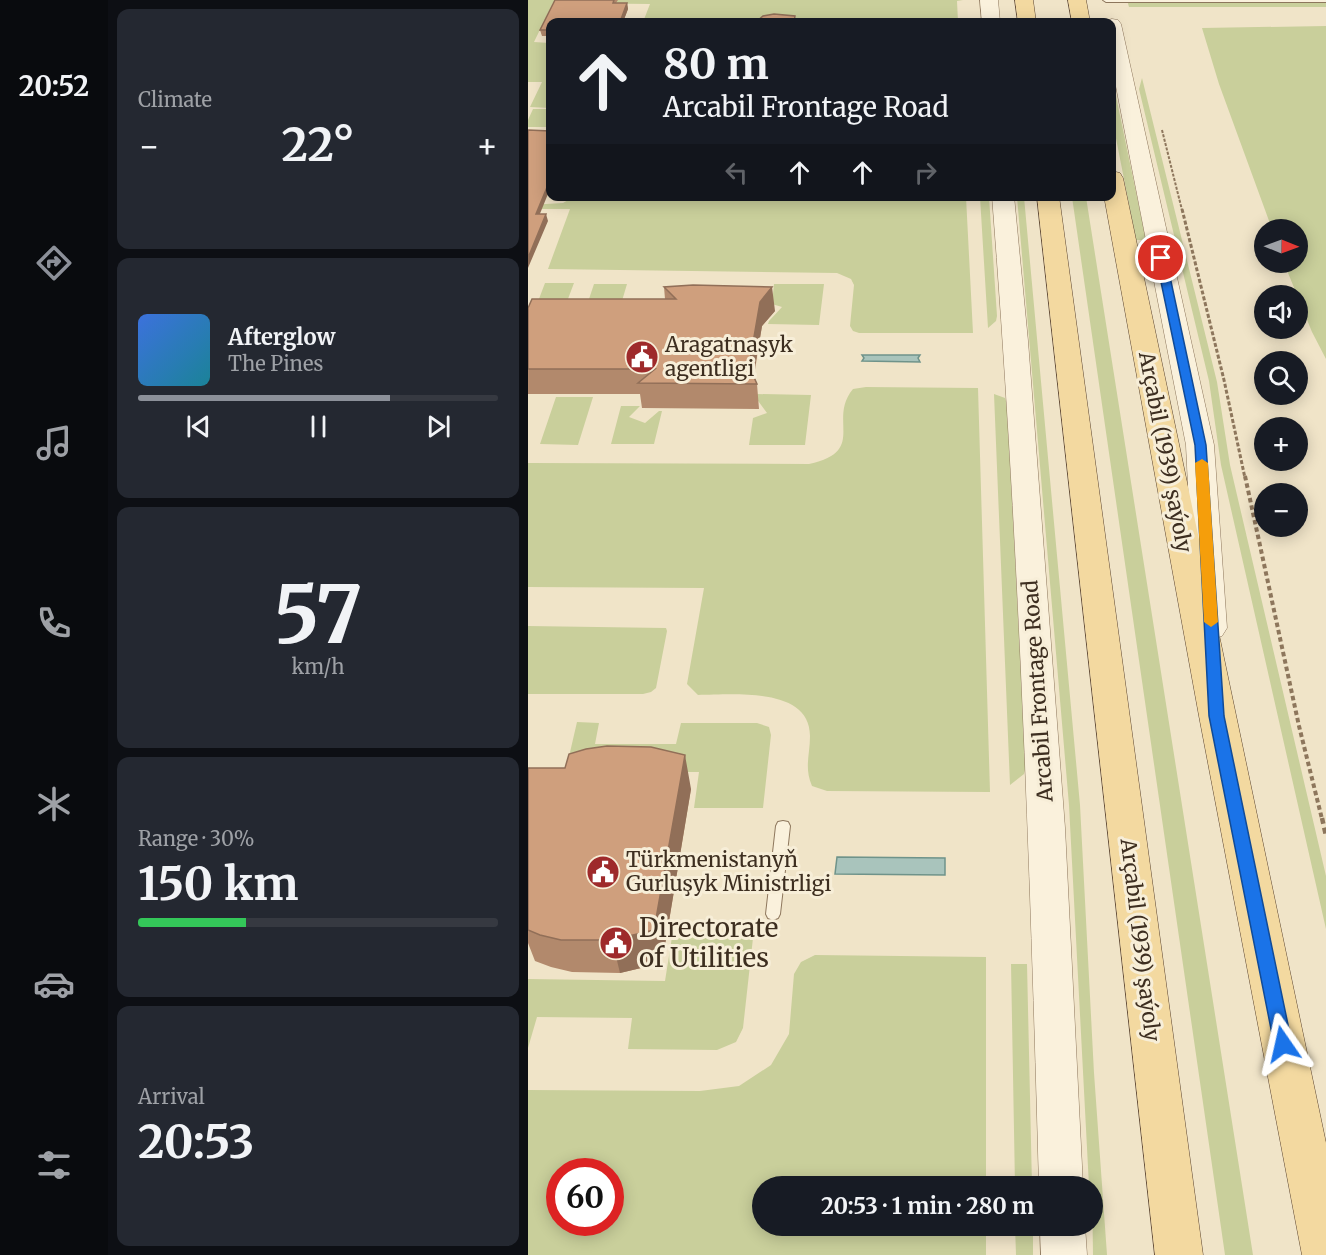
<!DOCTYPE html>
<html lang="en">
<head>
<meta charset="utf-8">
<style>
  :root { --surface:#171b24; --page:#242831; --text:#f1f3f6; --muted:#9ea1a6; --line:#363941; --accent:#8c9099 }
  body { margin:0; font-family:Merriweather,serif; background:var(--page); color:var(--text); height:100vh; display:flex; flex-direction:column; font-size:22px; white-space:nowrap }
  * { box-sizing:border-box; margin:0 }
  p { font-size:20px; color:var(--muted) }
  .icon { flex:none; width:33px; height:33px; fill:none; stroke:currentColor; stroke-width:2; stroke-linecap:round; stroke-linejoin:round }
  .map { position:relative; flex:1; overflow:hidden }
  .panel { display:flex; flex-direction:column; gap:9px; padding:9px; background:#0d0f14; width:420px }
  .panel>* { flex:none }
  .hud { position:absolute; left:18px; top:18px; width:570px; height:183px; border-radius:12px; box-shadow:0 3px 15px #0003; background:#171b24; color:var(--text); overflow:hidden }
  .needle { width:39px; rotate:91deg }
  .controls { position:absolute; left:726px; top:219px; display:grid; gap:12px }
  .controls a { display:grid; place-items:center; width:54px; height:54px; border-radius:50%; background:var(--surface); box-shadow:0 3px 15px #0003; font-size:30px }
  .speed { position:absolute; left:18px; top:1158px; display:flex; gap:12px; font-size:30px; font-weight:700; text-align:center }
  .speed>* { display:grid; place-content:center; width:78px; height:78px; border-radius:50%; background:var(--surface); box-shadow:0 3px 15px #0003; line-height:1 }
  .speed .limit { border:9px solid #d22; background:#fff; color:#111 }
  .pin { position:absolute; display:grid; place-items:center; width:51px; height:51px; color:#fff; margin:-26px; border:3px solid #fff; border-radius:50%; box-shadow:0 2px 6px #0007 }
  .me { position:absolute; width:66px; margin:-33px; rotate:349deg; stroke-linejoin:round; filter:drop-shadow(0 0 4px #0008) }
  .turn { display:flex; align-items:center; gap:21px; height:126px; padding:0 18px; font-size:27px }
  .turn .icon { width:78px; height:78px; stroke-width:2.5 }
  .turn b { display:block; font-size:42px; line-height:51px }
  .lanes { display:flex; align-items:center; height:57px; padding:0 18px; background:#0003; justify-content:center; gap:30px; direction:ltr }
  .lanes .off { opacity:.35 }
  .big { font-size:45px; font-weight:700; line-height:1.1 }
  .panel .card { flex:1; display:flex; flex-direction:column; justify-content:center; gap:9px; min-width:0; padding:0 21px; border-radius:12px; background:var(--page) }
  .panel .dial { align-items:center; gap:0 }
  .dial b { font-size:78px; line-height:1 }
  .song { display:flex; align-items:center; gap:18px }
  .cover { width:72px; height:72px; border-radius:9px; background:linear-gradient(135deg,hsl(220 70% 55%),hsl(190 70% 35%)) }
  .played { height:6px; border-radius:3px; background:linear-gradient(90deg,var(--accent) 70%,var(--line) 70%) }
  .keys { display:flex; justify-content:space-around; direction:ltr }
  .heat { display:flex; justify-content:space-between; align-items:center; font-size:33px; direction:ltr }
  .charge { height:9px; border-radius:4px; background:linear-gradient(90deg,#34c759 30%,var(--line) 0) }
  .trip { position:absolute; left:224px; top:1176px; width:351px; height:60px; border-radius:30px; background:var(--surface); box-shadow:0 3px 15px #0003; font-weight:700; line-height:60px; text-align:center }
  main { display:flex; flex:1; min-height:0 }
  .dock { display:flex; flex-direction:column; width:108px; justify-content:space-around; align-items:center; background:#090b0e; color:var(--muted) }
  .dock .icon { width:42px; height:42px }
  .dock .on { color:var(--accent) }
  .dock b { font-size:27px; color:var(--text) }
  .map>svg:first-child { display:block }
  .green { fill:#c9cf9b; fill-rule:evenodd }
  .water { fill:#a9c4bc; stroke:#6f938a; stroke-width:1.5 }
  .lines { fill:none; stroke-linecap:round; stroke-linejoin:round }
  .service-casing { stroke:#8d765c; stroke-width:2 }
  .tertiary-casing { stroke:#8d765c; stroke-width:1 }
  .primary-casing { stroke:#5b4430; stroke-width:1 }
  .path-far3 { stroke:#8d765c; stroke-width:2; stroke-dasharray:3 1.5; stroke-linecap:butt }
  .path-far2 { stroke:#8d765c; stroke-width:3; stroke-dasharray:4 2; stroke-linecap:butt }
  .path-far1 { stroke:#8d765c; stroke-width:4; stroke-dasharray:4.5 3; stroke-linecap:butt }
  .path { stroke:#8d765c; stroke-width:4.5; stroke-dasharray:6 4; stroke-linecap:butt }
  .service { fill:#faf1dc; fill-rule:evenodd }
  .tertiary { fill:#faf1dc; fill-rule:evenodd }
  .primary { fill:#f3d9a0; fill-rule:evenodd }
  .wall { fill:#b2896c }
  .shaded-wall { fill:#916f58 }
  .building { fill:#cf9f7d; stroke:#916f58; stroke-width:1.5 }
  .route { fill:#1a73e8; stroke:#114b97; stroke-width:1.5 }
  .slow { fill:#f59e0b }
  .labels { text-anchor:middle; stroke-width:6; stroke-linejoin:round; paint-order:stroke }
  .poi-label { font-size:21px; fill:#3d2e20; stroke:#f7eed8; text-anchor:start }
  .street-label { font-size:21px; fill:#3d2e20; stroke:#f7eed8 }
  .near-poi-label { font-size:26px; fill:#3d2e20; stroke:#f7eed8; text-anchor:start }
</style>
</head>
<body>
<main>
<nav class="dock">
<b>20:52</b>
<svg class="icon on" aria-label="directions" viewBox="0 0 24 24"><path d="M12 3l9 9-9 9-9-9zM9 14v-3h6M13 9l2 2-2 2"/></svg>
<svg class="icon" aria-label="music" viewBox="0 0 24 24"><path d="M9 18V5l10-2v13"/><circle cx="6" cy="18" r="3"/><circle cx="16" cy="16" r="3"/></svg>
<svg class="icon" aria-label="phone" viewBox="0 0 24 24"><path d="M5 4h4l2 5-3 2q2 4 5 5l2-3 5 2v4C11 20 4 13 5 4z"/></svg>
<svg class="icon" aria-label="climate" viewBox="0 0 24 24"><path d="M12 3v18M4 7l16 10M4 17L20 7"/></svg>
<svg class="icon" aria-label="car" viewBox="0 0 24 24"><path d="M5 17H2v-5l4-1 3-4h7l3 4 3 1v5h-3M9 17h6M6 11h13"/><circle cx="7" cy="17" r="2"/><circle cx="17" cy="17" r="2"/></svg>
<svg class="icon" aria-label="filters" viewBox="0 0 24 24"><path d="M4 7h16M4 17h16"/><circle cx="9" cy="7" r="2"/><circle cx="15" cy="17" r="2"/></svg>
</nav>
<section class="panel">
<div class="card"><p>Climate</p>
<div class="heat"><a>−</a><b class="big">22°</b><a>+</a></div>
</div>
<div class="card">
<div class="song"><i class="cover"></i><div><b>Afterglow</b><p>The Pines</p></div></div>
<div class="played"></div>
<div class="keys"><svg class="icon" aria-label="previous" viewBox="0 0 24 24"><path d="M18 5L8 12l10 7zM5 5v14"/></svg><svg class="icon" aria-label="pause" viewBox="0 0 24 24"><path d="M8 5v14M16 5v14"/></svg><svg class="icon" aria-label="next" viewBox="0 0 24 24"><path d="M6 5l10 7-10 7zM19 5v14"/></svg></div>
</div>
<div class="card dial"><b>57</b><p>km/h</p></div>
<div class="card"><p>Range · 30%</p><b class="big">150 km</b><div class="charge"></div></div>
<div class="card"><p>Arrival</p><b class="big">20:53</b></div>
</section>
<div class="map">
<svg width="798" height="1255" viewBox="0 0 798 1255">
  <rect width="100%" height="100%" fill="#f0e4c8"/>
  <!-- green -->
  <path class="green" d="M0,0H435L429,1L430,22L175,20L170,22H115L122,4L25,3L6,42L22,43V108L2,107L14,82H0Z
    M599,0H798V7H601Z
    M798,26V359L784,332L756,263L770,262V230L744,229L691,84L674,28Z
    M584,77L618,240H608L584,118Z
    M614,78L689,382L702,465L798,876V929L693,465L681,381L611,89Z
    M5,109H22V127H0V120Z
    M47,196L438,197L445,333H331L325,331L322,326L326,285L323,279L309,273L20,269L42,209H0V205L35,203Z
    M452,197H461L469,316L468,321L460,328Z
    M489,197H496L552,805L566,1073L579,1255H565L564,1186H561L541,805Z
    M544,197H558L725,1255H697Z
    M17,283H46L32,320H3Z
    M66,284H99L88,321L54,320Z
    M246,284H296L291,325L240,324L241,321L254,307L244,304Z
    M338,387L450,388L462,792L299,791L284,786C276,767 282,755 282,736C282,686 204,695 170,695L159,684L176,588L0,587V463L281,464C340,451 299,420 325,389Z
    M229,394L283,395L277,445H221L225,418L239,413L228,398Z
    M466,394L477,398L479,404L498,766L496,774L482,785Z
    M28,397H65L50,445L12,444Z
    M93,406H112L101,417L117,423L131,411H134L126,444H83Z
    M0,626L138,628L139,631L128,688L123,692L115,694H0Z
    M49,722L71,723L67,744H148L153,723H229L241,727L243,735L235,808H166L171,772H51L31,800Z
    M144,937L225,938L215,1028L208,1042L189,1050L100,1049L104,1018L9,1017L0,1048V979L137,981Z
    M287,955L458,957V1186H234V1226H458V1255H0V1090L172,1091L211,1086L243,1065L261,1034L266,974L273,962ZM32,1172H82V1222H32Z
    M483,964H499L504,1186H487Z
    M487,1226H505V1255H488Z"/>
  <!-- water -->
  <path class="water" d="M334,355H392L390,358L392,362L334,361L336,358Z
    M309,857L417,858V875L307,874Z"/>
  <g class="lines">
    <defs>
      <path id="service" d="M575,0H798V2H578Z
        M255,821L260,822L262,826L252,914L250,918L245,920L240,918L238,914L248,826L250,822Z"/>
      <path id="tertiary" d="M452,0H470L472,22H454Z
        M584,19L590,20L593,24L686,445L699,628L694,636L683,639L672,636L667,628L658,445L584,66V22H576Z
        M464,196H486L500,341L537,828L555,1186H511C502,856 490,526 464,196Z
        M512,1226H557L559,1255H513Z"/>
      <path id="primary" d="M487,0H505L508,22H490Z
        M540,0H558L562,22H544Z
        M584,171L592,173L595,178L798,1143V1255H774L671,716L576,196H584Z
        M509,196H531L675,1255H627Z"/>
    </defs>
    <!-- service casing -->
    <use href="#service" class="service-casing"/>
    <!-- tertiary casing -->
    <use href="#tertiary" class="tertiary-casing"/>
    <!-- primary casing -->
    <use href="#primary" class="primary-casing"/>
    <!-- path-far3 -->
    <path class="path-far3" d="M634,130L654,210"/>
    <!-- path-far2 -->
    <path class="path-far2" d="M654,209L696,380L717,478"/>
    <!-- path-far1 -->
    <path class="path-far1" d="M717,476L771,726L794,819"/>
    <!-- path -->
    <path class="path" d="M794,818L798,836"/>
    <!-- service -->
    <use href="#service" class="service"/>
    <!-- tertiary -->
    <use href="#tertiary" class="tertiary"/>
    <!-- primary -->
    <use href="#primary" class="primary"/>
  </g>
  <!-- wall -->
  <path class="wall" d="M27,0H90L88,3H99L100,9L95,22H22V36H14L12,30Z
    M136,287L247,311L234,326L226,376L229,384L231,409L114,408L112,394H0V308L137,299Z
    M0,768H37L163,789L134,963L92,973L44,972L23,967L7,961L0,943Z"/>
  <!-- shaded-wall -->
  <path class="shaded-wall" d="M99,3L100,9L95,22H92Z
    M22,180V189L9,221L8,214Z
    M18,214L20,221L0,268V258Z
    M244,287L247,311L234,326L224,383L221,366L232,302Z
    M157,755L163,789L134,963L92,973L84,940Z"/>
  <!-- building -->
  <path class="building" d="M27,0H86L85,3H99L92,22H22V30H12Z
    M246,14L267,16L266,22H228L235,16Z
    M0,130L22,131V180L8,214H18L0,258Z
    M165,285L244,287L232,302L221,366L229,384L110,383L127,369H0V308L4,299H148L136,287Z
    M79,746L123,747L157,755L126,930L84,940H33L12,935L0,930V768H37L41,754L58,749Z"/>
  <!-- route -->
  <path class="route" d="M629,256L638,258L678,445L696,716L764,1044L761,1050L755,1052L749,1050L746,1044L681,716L667,445L628,258Z"/>
  <!-- slow -->
  <path class="slow" d="M674,459L680,463L690,622L683,627L676,622L667,463Z"/>
  <!-- icons -->
  <defs>
    <symbol id="civic-disc" viewBox="-11 -11 22 22"><circle r="9.5" fill="#9e2a2b" stroke="#f7eed8"/><path d="M-.6-6.5H3V-4.5H.6V-3L4-1V1h2V6H-6V1h2V-1L-.6-3ZM-1.2 2.5V6h2.4V2.5Z" fill="#fff"/></symbol>
  </defs>
  <g fill-rule="evenodd">
    <use href="#civic-disc" x="95" y="338" width="38" height="38"/>
    <use href="#civic-disc" x="56" y="853" width="38" height="38"/>
    <use href="#civic-disc" x="69" y="924" width="38" height="38"/>
  </g>
  <g class="labels">
    <!-- poi labels -->
    <g class="poi-label">
      <text x="137" y="352">Aragatnaşyk<tspan x="137" dy="24">agentligi</tspan></text>
      <text x="98" y="867">Türkmenistanyň<tspan x="98" dy="24">Gurluşyk Ministrligi</tspan></text>
    </g>
    <!-- street labels -->
    <g class="street-label">
      <text transform="translate(637 452) rotate(79)" y="7">Arçabil (1939) şaýoly</text>
      <text transform="translate(510 691) rotate(-94)" y="7">Arcabil Frontage Road</text>
      <text transform="translate(612 940) rotate(83)" y="7">Arçabil (1939) şaýoly</text>
    </g>
    <!-- near-poi labels -->
    <g class="near-poi-label">
      <text x="111" y="937">Directorate<tspan x="111" dy="30">of Utilities</tspan></text>
    </g>
  </g>
</svg>
<div class="controls">
<a><svg class="needle" viewBox="-14 -14 28 28"><path d="M0-13l5 13h-10z" fill="#e53935"/><path d="M0 13l5-13h-10z" fill="#9ea1a6"/></svg></a>
<a><svg class="icon" aria-label="sound" viewBox="0 0 24 24"><path d="M4 9h4l5-4v14l-5-4H4zM17 9q2 3 0 6"/></svg></a>
<a><svg class="icon" aria-label="search" viewBox="0 0 24 24"><circle cx="10" cy="10" r="6"/><path d="M15 15l6 6"/></svg></a>
<a>+</a>
<a>−</a>
</div>
<div class="speed"><div class="limit">60</div></div>
<div class="pin" style="left:633px;top:258px;background:#d93025"><svg class="icon" aria-label="arrive" viewBox="0 0 24 24"><path d="M6 21V4h12l-3 4 3 4H6"/></svg></div>
<svg class="me" style="left:755px;top:1044px" viewBox="-20 -20 40 40"><path d="M0-17L14 15 0 8-14 15z" fill="#1a73e8" stroke="#fff" stroke-width="4"/></svg>
<div class="trip">20:53 · 1 min · 280 m</div>
<div class="hud">
<div class="turn"><svg class="icon" aria-label="ahead" viewBox="0 0 24 24"><path d="M12 20V5M6 11l6-6 6 6"/></svg><div><b>80 m</b>Arcabil Frontage Road</div></div>
<div class="lanes"><svg class="icon off" aria-label="left" viewBox="0 0 24 24"><path d="M17 20v-9H6M10 6l-5 5 5 5"/></svg><svg class="icon" aria-label="ahead" viewBox="0 0 24 24"><path d="M12 20V5M6 11l6-6 6 6"/></svg><svg class="icon" aria-label="ahead" viewBox="0 0 24 24"><path d="M12 20V5M6 11l6-6 6 6"/></svg><svg class="icon off" aria-label="right" viewBox="0 0 24 24"><path d="M7 20v-9h11M14 6l5 5-5 5"/></svg></div>
</div>
</div>
</main>
</body>
</html>
